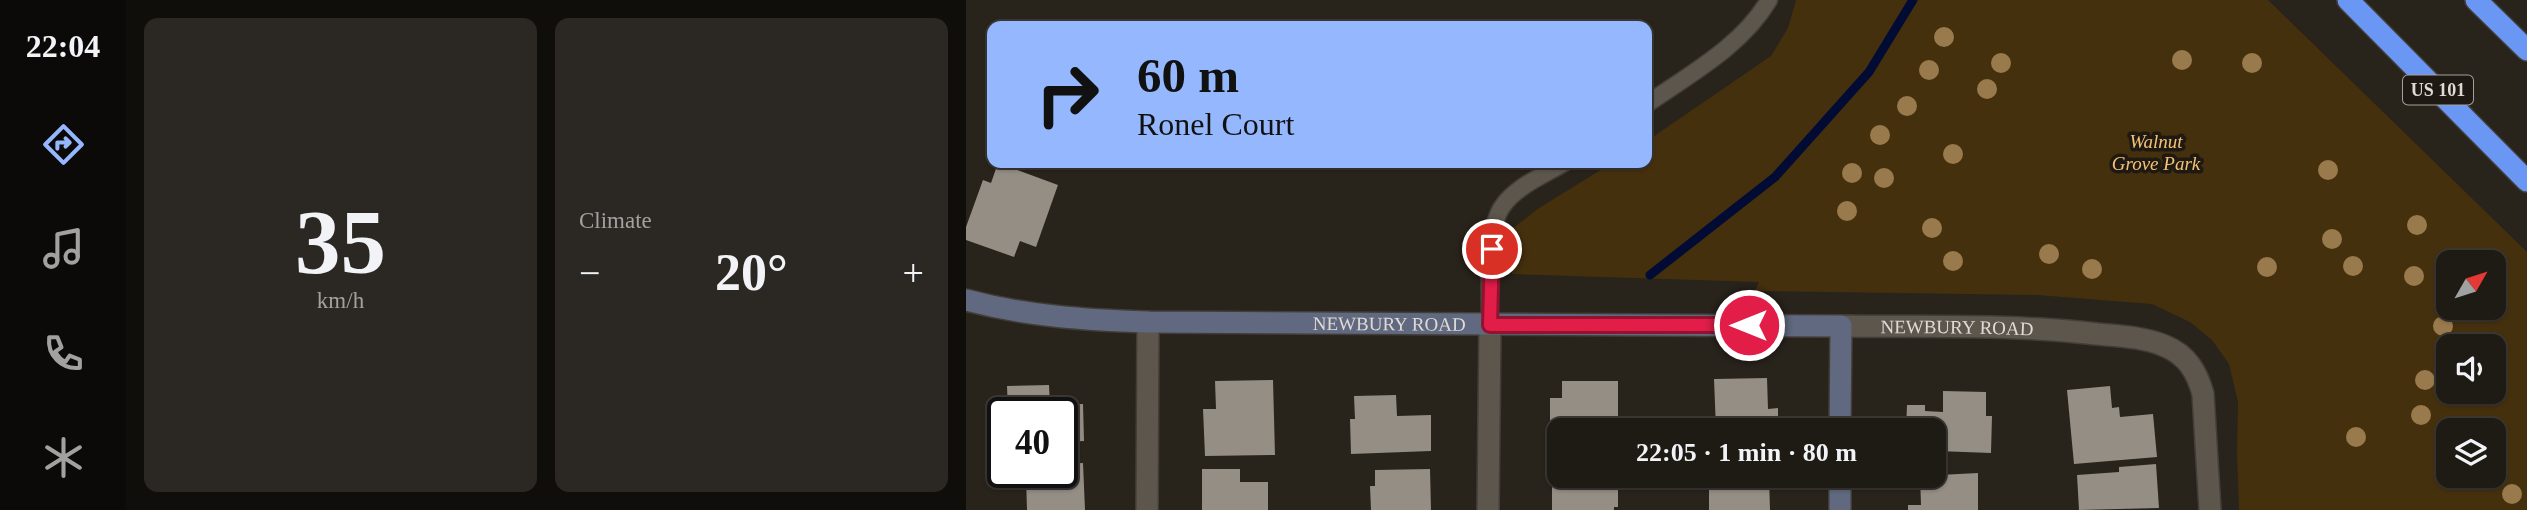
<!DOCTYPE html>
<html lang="en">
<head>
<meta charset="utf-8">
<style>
  :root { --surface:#1e1a14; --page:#2b2722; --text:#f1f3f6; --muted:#a1a1a0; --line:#3c3834; --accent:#94b7fd }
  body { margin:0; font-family:"Times New Roman",serif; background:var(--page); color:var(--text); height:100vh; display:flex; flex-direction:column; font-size:26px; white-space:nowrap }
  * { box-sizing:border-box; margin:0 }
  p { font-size:23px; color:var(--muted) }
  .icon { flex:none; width:38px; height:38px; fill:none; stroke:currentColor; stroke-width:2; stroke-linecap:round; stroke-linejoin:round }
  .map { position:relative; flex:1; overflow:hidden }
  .panel { display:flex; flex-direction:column; gap:18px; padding:18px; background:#100e0b; width:840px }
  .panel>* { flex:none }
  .guide { position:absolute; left:21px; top:21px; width:665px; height:147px; border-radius:14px; box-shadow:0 2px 5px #0004,0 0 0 2px var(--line); background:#94b7fd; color:#111; overflow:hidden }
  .needle { width:46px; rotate:51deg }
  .buttons { position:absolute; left:1470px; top:250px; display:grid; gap:14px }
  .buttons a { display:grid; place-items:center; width:70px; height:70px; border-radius:14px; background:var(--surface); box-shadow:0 2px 5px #0004,0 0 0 2px var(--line); font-size:35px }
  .speed { position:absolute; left:21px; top:397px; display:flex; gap:14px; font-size:35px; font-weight:700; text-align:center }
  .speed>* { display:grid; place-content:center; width:91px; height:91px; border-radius:50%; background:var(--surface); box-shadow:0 2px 5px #0004,0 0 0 2px var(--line); line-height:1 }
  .speed .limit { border:4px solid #111; border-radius:10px; background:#fff; color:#111 }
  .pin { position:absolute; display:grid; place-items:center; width:60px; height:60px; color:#fff; margin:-30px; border:4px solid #fff; border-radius:50%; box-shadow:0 2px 7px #0007 }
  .me { position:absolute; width:77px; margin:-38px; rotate:270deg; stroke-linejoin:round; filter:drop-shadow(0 0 5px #0008) }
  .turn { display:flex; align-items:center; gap:24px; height:147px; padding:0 35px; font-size:32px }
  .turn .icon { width:91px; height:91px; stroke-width:2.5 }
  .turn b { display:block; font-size:49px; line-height:60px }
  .big { font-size:52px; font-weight:800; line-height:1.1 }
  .panel .tile { flex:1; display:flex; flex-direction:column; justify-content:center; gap:10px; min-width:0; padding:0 24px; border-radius:14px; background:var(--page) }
  .panel .dial { align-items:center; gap:0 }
  .dial b { font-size:91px; line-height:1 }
  .heat { display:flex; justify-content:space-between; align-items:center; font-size:38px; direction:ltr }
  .panel .tiles { flex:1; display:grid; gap:18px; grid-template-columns:repeat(2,1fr) }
  .trip { position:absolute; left:581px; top:418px; width:399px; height:70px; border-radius:14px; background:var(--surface); box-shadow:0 2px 5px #0004,0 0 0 2px var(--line); font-weight:800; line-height:70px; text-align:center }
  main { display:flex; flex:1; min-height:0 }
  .tabs { display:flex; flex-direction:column; width:126px; justify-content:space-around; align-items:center; background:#0c0a08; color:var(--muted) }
  .tabs .icon { width:49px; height:49px }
  .tabs .current { color:var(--accent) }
  .tabs b { font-size:32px; color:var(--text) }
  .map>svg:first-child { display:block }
  .green { fill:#45300e; fill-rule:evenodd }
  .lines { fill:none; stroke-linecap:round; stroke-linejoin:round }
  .stream { stroke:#010b34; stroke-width:9 }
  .building { fill:#948e85 }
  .lane-casing { stroke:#423d38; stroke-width:19 }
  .street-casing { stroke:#423d38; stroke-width:24 }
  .secondary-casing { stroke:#423d38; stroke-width:24 }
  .highway-casing { stroke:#423d38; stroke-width:24 }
  .lane { stroke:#5c564d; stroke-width:16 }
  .street { stroke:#5c564d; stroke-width:21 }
  .secondary { stroke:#60697f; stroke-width:21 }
  .highway { stroke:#6a96f4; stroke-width:21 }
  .tree { fill:#997a4c }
  .route-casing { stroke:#92132f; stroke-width:18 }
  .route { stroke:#e11d48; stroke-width:12 }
  .labels { text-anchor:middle; stroke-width:7; stroke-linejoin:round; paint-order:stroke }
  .shield { fill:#1e1912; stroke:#a4a09a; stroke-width:2 }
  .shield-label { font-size:18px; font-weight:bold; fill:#dedad5 }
  .park-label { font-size:19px; font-style:italic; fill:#f5c274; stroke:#1e1912 }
  .street-label { font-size:19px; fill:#dedad5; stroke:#1e1912 }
</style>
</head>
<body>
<main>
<nav class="tabs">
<b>22:04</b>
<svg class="icon current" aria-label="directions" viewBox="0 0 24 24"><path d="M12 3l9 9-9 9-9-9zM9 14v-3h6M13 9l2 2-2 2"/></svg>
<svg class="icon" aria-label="music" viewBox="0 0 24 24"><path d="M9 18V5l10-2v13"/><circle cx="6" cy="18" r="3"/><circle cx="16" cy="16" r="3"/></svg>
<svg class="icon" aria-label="phone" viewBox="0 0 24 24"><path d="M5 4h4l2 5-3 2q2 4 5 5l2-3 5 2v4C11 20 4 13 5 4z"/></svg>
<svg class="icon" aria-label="climate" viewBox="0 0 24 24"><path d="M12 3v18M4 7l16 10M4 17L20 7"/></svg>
</nav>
<section class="panel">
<div class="tiles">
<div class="tile dial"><b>35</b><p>km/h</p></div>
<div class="tile"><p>Climate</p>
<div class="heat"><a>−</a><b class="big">20°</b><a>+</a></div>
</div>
</div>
</section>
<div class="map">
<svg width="1561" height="510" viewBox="0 0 1561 510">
  <rect width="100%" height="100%" fill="#28231b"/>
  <!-- green -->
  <path class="green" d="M830,0H1302L1561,252V510H1273L1271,454L1272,402L1263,364L1246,340L1224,322L1186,304L1071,295L789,291L793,282L546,274V229L573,208L646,163H681V141L805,56L822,28ZM1482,262H1528V308H1482ZM1528,346V392H1482V346ZM1528,430V476H1482V430Z"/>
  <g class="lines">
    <!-- stream -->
    <path class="stream" d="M684,275L809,177L903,72L947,0"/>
  </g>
  <!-- building -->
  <path class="building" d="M32,163L92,185L70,247L54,241L48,257L0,240V227L17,180L25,183Z
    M801,378L802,409L812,408V430H750L748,379Z
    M307,380L309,455L239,456L237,409H250L249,381Z
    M596,381H652V430H593V457H584V398H596Z
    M83,385L84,405L117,404L118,441L96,442V413H42L41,386Z
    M1144,386L1146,408L1153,407L1154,417L1187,414L1191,457L1108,464L1101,390Z
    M977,391L1020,392V416H1026L1025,453L971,451V458H968V430H940L941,405H959V411L977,412Z
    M430,395L431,416L465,415V451L385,454L384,419H389L388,396Z
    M117,463L119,510H61L60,477H63V472H96V464Z
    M1190,464L1193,508L1113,510L1111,475L1153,472V467Z
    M236,469H274V482H302V510H236Z
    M464,469L465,510H405L404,486H409V470Z
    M586,469H593V476H622V481H652V507H648V510H586Z
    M1012,473V510H942V505H955L954,476Z
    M743,476H803L804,510H743Z"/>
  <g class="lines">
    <defs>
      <path id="lane" d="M681,104C724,74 776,46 803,0
        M524,325C524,297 520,230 536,207C549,187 578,175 598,163"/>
      <g id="street">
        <path id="s1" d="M875,326C960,327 1046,324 1131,334C1154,336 1178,337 1199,346C1221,355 1231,372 1237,394L1244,510"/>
        <path d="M181,510L182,322"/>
        <path d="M522,510L524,325"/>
      </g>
      <g id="secondary">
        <path id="s2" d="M0,300C60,316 120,320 182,322L875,326L874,430"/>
        <path d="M874,510V476"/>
      </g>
      <path id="highway" d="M1382,0L1561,181
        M1510,0L1561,50"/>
    </defs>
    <!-- lane casing -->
    <use href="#lane" class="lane-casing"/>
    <!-- street casing -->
    <use href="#street" class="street-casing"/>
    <!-- secondary casing -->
    <use href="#secondary" class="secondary-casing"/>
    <!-- highway casing -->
    <use href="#highway" class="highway-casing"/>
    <!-- lane -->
    <use href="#lane" class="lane"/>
    <!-- street -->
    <use href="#street" class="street"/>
    <!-- secondary -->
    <use href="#secondary" class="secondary"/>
    <!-- highway -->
    <use href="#highway" class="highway"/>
  </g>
  <!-- trees -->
  <g class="tree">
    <circle cx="978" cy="37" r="10"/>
    <circle cx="1216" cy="60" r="10"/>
    <circle cx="1035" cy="63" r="10"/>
    <circle cx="1286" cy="63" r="10"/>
    <circle cx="963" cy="70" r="10"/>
    <circle cx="1021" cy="89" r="10"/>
    <circle cx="941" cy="106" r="10"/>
    <circle cx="914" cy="135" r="10"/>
    <circle cx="987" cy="154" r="10"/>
    <circle cx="1362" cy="170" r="10"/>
    <circle cx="886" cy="173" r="10"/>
    <circle cx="918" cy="178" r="10"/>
    <circle cx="881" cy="211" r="10"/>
    <circle cx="1451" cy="225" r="10"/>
    <circle cx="966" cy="228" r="10"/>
    <circle cx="1366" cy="239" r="10"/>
    <circle cx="1083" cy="254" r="10"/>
    <circle cx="987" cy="261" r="10"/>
    <circle cx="1387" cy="266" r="10"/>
    <circle cx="1301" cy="267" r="10"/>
    <circle cx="1126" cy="269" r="10"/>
    <circle cx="1448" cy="276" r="10"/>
    <circle cx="1477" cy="326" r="10"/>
    <circle cx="1459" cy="380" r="10"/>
    <circle cx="1455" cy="415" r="10"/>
    <circle cx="1390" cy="437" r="10"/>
    <circle cx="1546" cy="494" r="10"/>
  </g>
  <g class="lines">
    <defs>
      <path id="route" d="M526,249L524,325H783"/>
    </defs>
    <!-- route casing -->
    <use href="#route" class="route-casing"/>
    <!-- route -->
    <use href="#route" class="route"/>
  </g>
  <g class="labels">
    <!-- shield labels -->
    <rect class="shield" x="1437" y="75.5" width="70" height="29" rx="5"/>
    <g class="shield-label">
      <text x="1472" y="96">US 101</text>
    </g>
    <!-- park labels -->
    <g class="park-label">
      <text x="1190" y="148">Walnut<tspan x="1190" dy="22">Grove Park</tspan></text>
    </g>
    <!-- street labels -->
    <g class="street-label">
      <text dy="7" stroke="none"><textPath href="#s2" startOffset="425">NEWBURY ROAD</textPath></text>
      <text dy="7" stroke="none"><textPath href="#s1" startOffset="116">NEWBURY ROAD</textPath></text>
    </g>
  </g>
</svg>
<div class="buttons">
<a><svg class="needle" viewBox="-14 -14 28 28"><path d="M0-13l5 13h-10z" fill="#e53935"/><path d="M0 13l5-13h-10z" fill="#a1a1a0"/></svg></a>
<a><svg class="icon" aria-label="sound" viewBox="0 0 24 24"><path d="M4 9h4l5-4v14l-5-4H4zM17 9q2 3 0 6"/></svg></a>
<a><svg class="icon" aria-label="layers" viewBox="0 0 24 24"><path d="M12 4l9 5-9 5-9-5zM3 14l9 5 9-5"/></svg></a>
</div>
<div class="speed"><div class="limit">40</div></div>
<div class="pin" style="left:526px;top:249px;background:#d93025"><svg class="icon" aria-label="arrive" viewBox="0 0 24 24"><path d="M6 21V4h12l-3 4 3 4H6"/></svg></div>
<svg class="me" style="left:783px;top:325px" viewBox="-20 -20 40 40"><circle r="17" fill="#e11d48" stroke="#fff" stroke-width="3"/><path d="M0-11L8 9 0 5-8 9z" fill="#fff"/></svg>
<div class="trip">22:05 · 1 min · 80 m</div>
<div class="guide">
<div class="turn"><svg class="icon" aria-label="right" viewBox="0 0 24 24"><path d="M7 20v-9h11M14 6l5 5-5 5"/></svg><div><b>60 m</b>Ronel Court</div></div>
</div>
</div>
</main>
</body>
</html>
